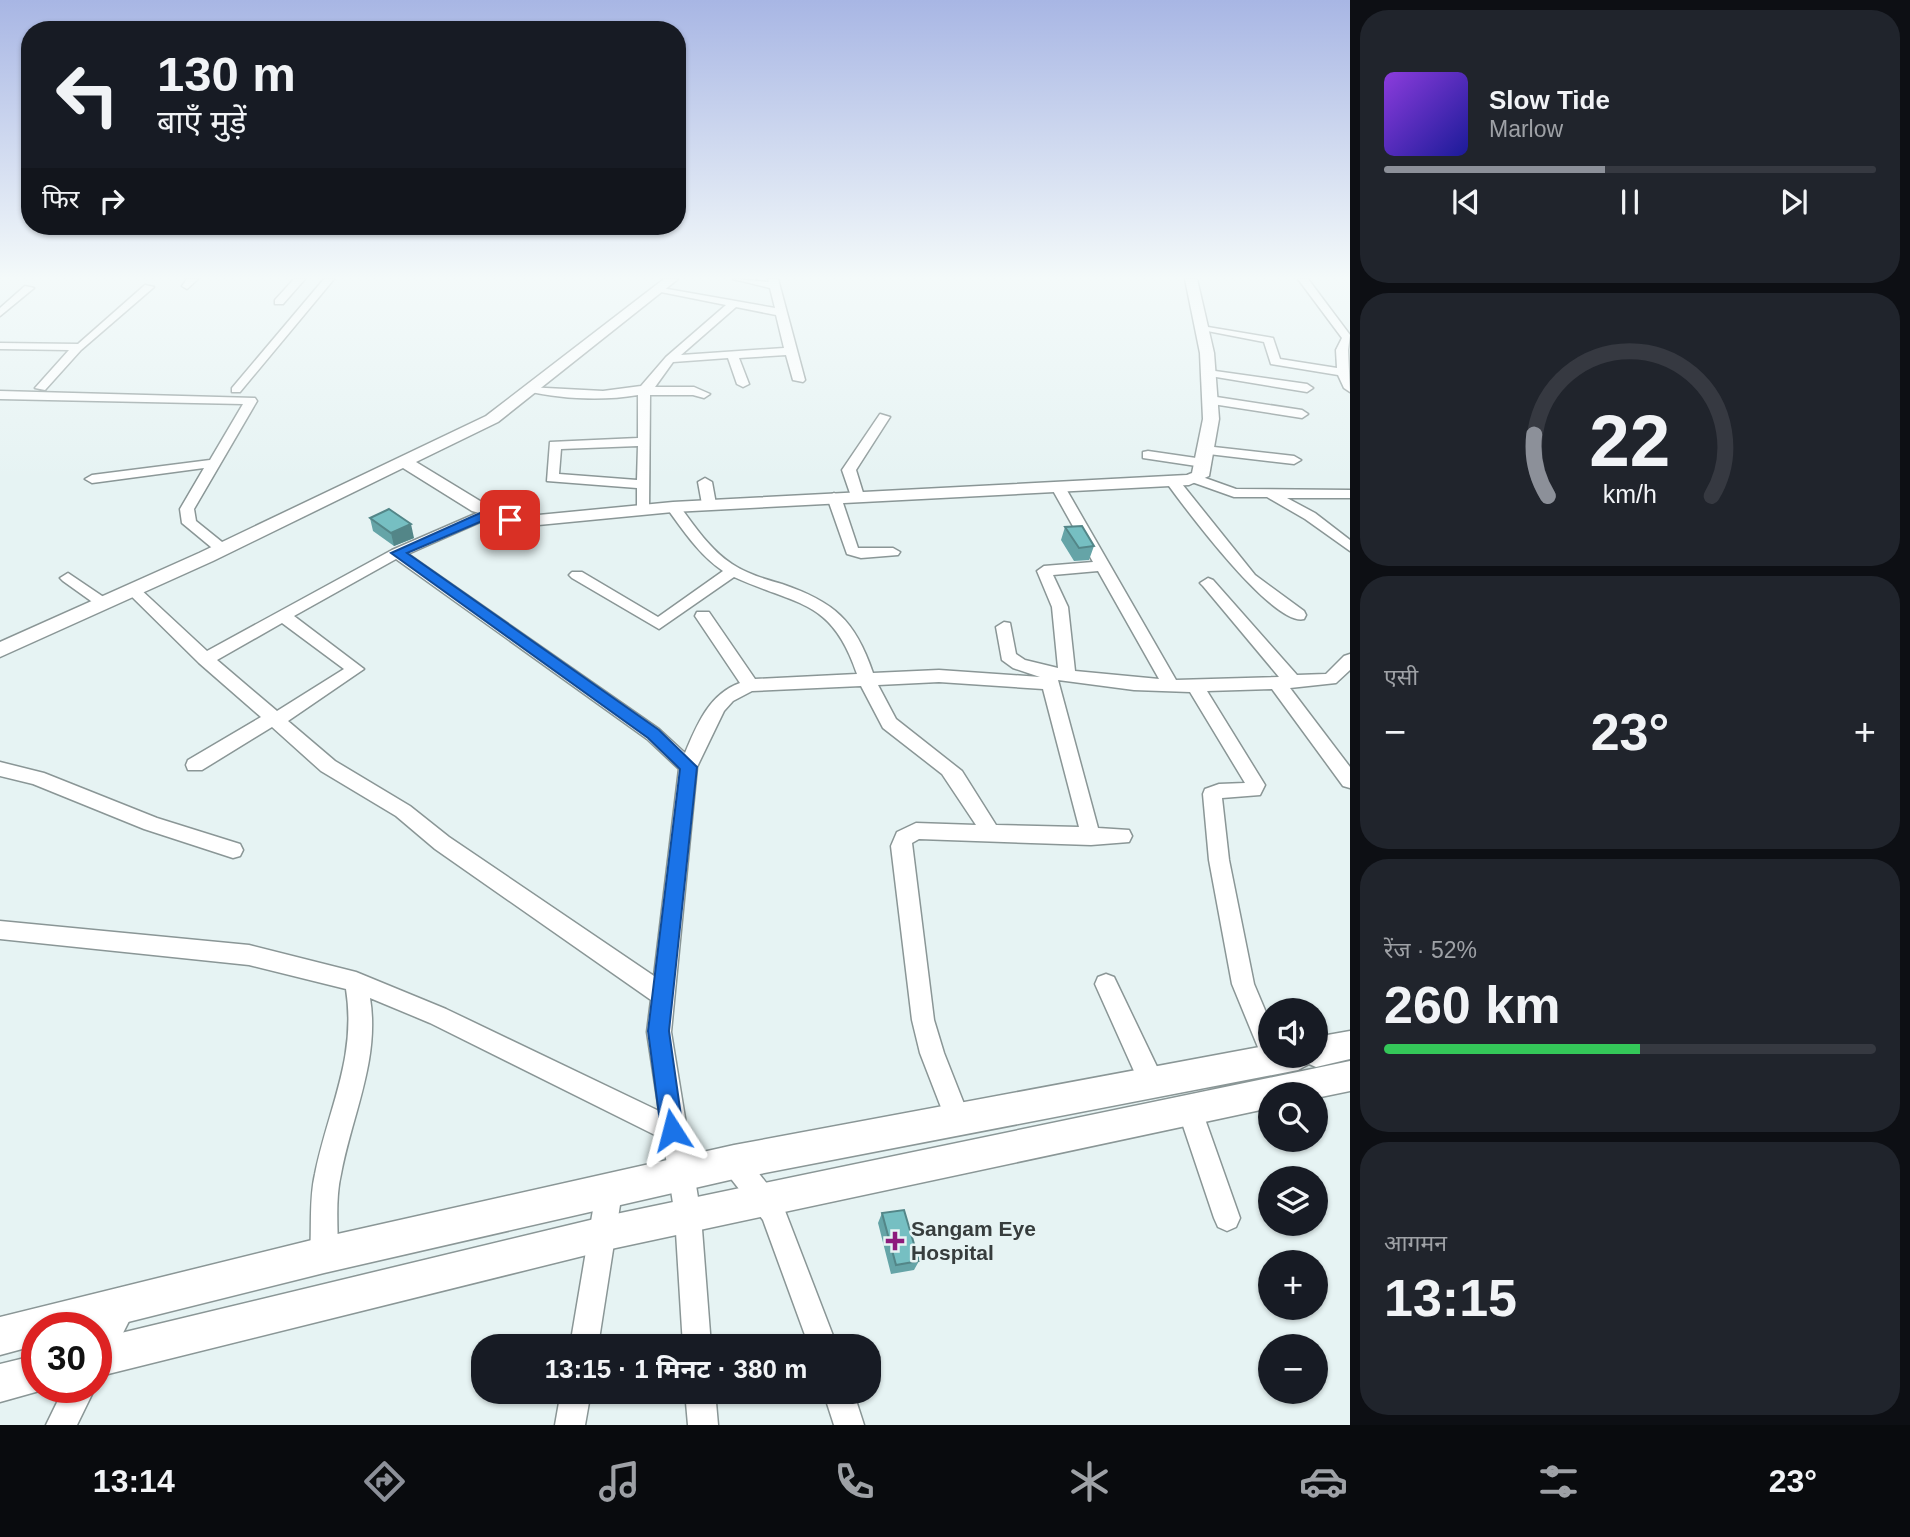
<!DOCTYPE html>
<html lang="hi">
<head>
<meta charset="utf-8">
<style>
  :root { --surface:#171b24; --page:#20242c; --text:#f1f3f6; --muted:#9ea1a6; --line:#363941; --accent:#8c9099 }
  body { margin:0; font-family:Arial,"Noto Sans Devanagari",sans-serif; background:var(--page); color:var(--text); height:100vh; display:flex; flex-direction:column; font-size:26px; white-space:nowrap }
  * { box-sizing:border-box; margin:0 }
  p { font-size:23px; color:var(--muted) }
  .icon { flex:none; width:38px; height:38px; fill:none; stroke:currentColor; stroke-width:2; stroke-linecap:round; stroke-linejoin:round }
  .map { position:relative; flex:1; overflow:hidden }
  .drawer { display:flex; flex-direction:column; gap:10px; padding:10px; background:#0d0f14; width:560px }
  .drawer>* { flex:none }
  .banner { position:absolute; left:21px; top:21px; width:665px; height:214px; border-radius:28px; box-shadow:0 2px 5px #0004; background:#171b24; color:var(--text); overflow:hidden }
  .buttons { position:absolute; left:1258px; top:998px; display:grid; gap:14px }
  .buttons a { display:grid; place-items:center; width:70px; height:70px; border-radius:50%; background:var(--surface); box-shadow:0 2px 5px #0004; font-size:35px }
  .speed { position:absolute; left:21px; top:1312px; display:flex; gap:14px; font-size:35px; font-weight:700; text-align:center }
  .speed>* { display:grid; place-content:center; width:91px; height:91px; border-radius:50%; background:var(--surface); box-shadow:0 2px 5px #0004; line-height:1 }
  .speed .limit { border:10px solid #d22; background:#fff; color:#111 }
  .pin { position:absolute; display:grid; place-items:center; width:60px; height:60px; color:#fff; margin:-30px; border-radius:14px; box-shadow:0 4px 10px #0006 }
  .me { position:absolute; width:77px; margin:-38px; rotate:351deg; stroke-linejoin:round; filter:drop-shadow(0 0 5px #0008) }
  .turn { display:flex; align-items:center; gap:24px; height:147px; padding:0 21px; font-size:32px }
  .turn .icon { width:91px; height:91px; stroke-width:2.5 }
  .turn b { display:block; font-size:49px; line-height:60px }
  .then { display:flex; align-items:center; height:66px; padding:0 21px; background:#0003; gap:14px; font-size:26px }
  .big { font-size:52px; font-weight:700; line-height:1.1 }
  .drawer .card { flex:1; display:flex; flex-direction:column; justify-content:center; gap:10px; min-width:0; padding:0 24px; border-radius:28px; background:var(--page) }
  .drawer .dial { align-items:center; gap:0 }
  .dial svg { height:182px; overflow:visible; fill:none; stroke:var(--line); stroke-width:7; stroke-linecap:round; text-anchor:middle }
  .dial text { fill:var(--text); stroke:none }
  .song { display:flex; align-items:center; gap:21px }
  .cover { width:84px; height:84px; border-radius:10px; background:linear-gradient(135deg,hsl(270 70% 55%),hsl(240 70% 35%)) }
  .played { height:7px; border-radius:4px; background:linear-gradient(90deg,var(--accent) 45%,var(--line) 45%) }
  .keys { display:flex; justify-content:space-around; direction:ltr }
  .heat { display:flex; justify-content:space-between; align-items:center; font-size:38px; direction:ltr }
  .charge { height:10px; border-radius:5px; background:linear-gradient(90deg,#34c759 52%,var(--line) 0) }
  .trip { position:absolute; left:471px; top:1334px; width:410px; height:70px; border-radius:28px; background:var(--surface); box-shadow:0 2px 5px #0004; font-weight:700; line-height:70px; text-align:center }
  .tab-bar { display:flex; height:112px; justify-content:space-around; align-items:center; background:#090b0e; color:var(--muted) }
  .tab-bar .icon { width:49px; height:49px }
  .tab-bar .active { color:var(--accent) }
  .tab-bar b { font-size:32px; color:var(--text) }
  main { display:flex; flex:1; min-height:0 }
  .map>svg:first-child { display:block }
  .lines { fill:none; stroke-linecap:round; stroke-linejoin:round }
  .minor-casing { stroke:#8a9696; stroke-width:3 }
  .major-casing { stroke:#8a9696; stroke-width:3 }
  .minor { fill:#fff; fill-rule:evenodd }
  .major { fill:#fff; fill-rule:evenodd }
  .wall { fill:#65a4a7 }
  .shaded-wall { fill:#538688 }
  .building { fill:#76bfc2; stroke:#538688; stroke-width:2 }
  .route { fill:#1a73e8; stroke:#114b97; stroke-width:2 }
  .poi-dot { fill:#8d1a7c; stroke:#e6f3f3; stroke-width:2.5 }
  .labels { text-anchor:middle; stroke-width:5; stroke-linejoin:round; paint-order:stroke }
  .near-poi-label { font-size:21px; font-weight:bold; fill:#373d3d; stroke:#e6f3f3; text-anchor:start }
</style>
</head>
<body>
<main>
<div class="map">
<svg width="1350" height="1425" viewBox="0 0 1350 1425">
  <rect width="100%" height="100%" fill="#e6f3f3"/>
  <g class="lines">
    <defs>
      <path id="minor" d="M187,279H198L187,289L182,286Z
        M294,279H305L283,304H275V300Z
        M324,279H334L240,392H232V388Z
        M733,279L769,282L768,279H778L805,380L803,382L793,380L786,355L739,358L749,384L743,387L737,384L728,358L673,362L655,387H694L710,394L704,398L693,395H650L649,512L644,513L637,509V488L547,481L550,442L638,438V395C603,401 561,399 527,391V387L603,391L641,386L666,357L726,305L656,291V287L775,308L770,288ZM736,307L776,315L784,348L681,355ZM638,446L637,480L559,474L561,449Z
        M1298,279H1308L1350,335L1348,350L1350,392L1344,388L1338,375L1271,364L1264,342L1197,329L1202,326L1273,338L1280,359L1337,368L1336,350L1342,338Z
        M145,285L154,287L81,350L45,390L35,388L69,350L0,349V343L78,344Z
        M25,286L34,288L0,316V308Z
        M1208,370L1307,384L1313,388L1307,392L1204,375L1202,373Z
        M0,391L255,398L257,401L194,509L196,521L227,546V552H217L182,523L180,509L204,468L92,483L85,479L92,475L210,460L243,404L0,399Z
        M1210,396L1302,410L1308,414L1302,418L1206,403L1204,400Z
        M880,414L890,417L856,470L864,496L862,499H852L842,470Z
        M1205,446L1294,456L1301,460L1294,464L1200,453L1199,450Z
        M1148,451L1203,459L1210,463L1203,467L1143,458V452Z
        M1194,474L1236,489L1350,490V498H1287L1315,513L1350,540V551L1305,519L1267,497H1234L1189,481V475Z
        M705,478L712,482L716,504L709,508L702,504L698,482Z
        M1173,478L1178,479L1255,575L1304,611L1306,615L1304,619C1273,627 1185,508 1166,482Z
        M1058,483L1065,487L1176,680L1279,677L1203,586L1200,583L1208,578L1213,580L1297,675L1326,674L1344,656L1350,654V670L1336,683L1290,688L1350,767V788L1343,786L1272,689L1207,691L1265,785L1260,795L1222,798L1229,860L1254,984L1270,1022V1055H1279L1270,1060L1262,1057L1232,984L1209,860L1203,794L1205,789L1219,784L1245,783L1190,692L1134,690L1058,680L1098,828L1129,830L1132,836L1129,842L1091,845L919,839L912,843L934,1020L944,1053L970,1119L967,1128L958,1131L949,1128L920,1053L912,1020L891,846L897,832L916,823L976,825L942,774L883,728L861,686L752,691L733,701L724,711L697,767L671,1032L701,1216L711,1346H683L675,1216L663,1139L430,1023L370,998C380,1059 352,1115 341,1174C335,1199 338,1229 338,1255L334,1265L324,1269L314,1265L310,1255C312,1229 309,1199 315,1174C328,1109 357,1058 346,989L249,965L0,939V921L249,945L356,972L446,1009L659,1111L647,1032L651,1000L435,849L396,816L321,771L272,727L202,770H188L186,765L188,760L261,717L199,663L125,590L128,587H138L207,651L392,550L484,510H494V516L408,554L659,729L685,753C697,725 709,694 740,683L695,616L697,612H709L755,679L857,674C832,599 798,606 734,577L659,629L572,578L569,575L572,572H582L658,617L723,571C699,555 683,530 666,507L673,503L678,504C694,525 709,549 732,564C747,574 765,579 782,584C834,602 855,620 873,673L939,670L1040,677L1013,668L1002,660L996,627L1004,622L1010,623L1016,654L1025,660L1058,668L1052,607L1037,571L1044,566L1093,562L1051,487ZM396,559L647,739L679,769L654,976L449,837L410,806L335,761L288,721L364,669L294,616ZM1098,571L1159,679L1075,671L1068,607L1053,575ZM282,623L344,669L277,711L217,660ZM939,682L1043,689L1079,827L996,825L962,771L896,719L878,685Z
        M834,493L841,497L858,548H893L900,552L898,555L861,558L847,554L827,497Z
        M68,573L108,600L111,603L108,606H98L63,581L60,578Z
        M0,762L44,773L157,818L240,844L243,850L240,856L233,858L144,829L33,784L0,776Z
        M1106,974L1114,977L1160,1073L1163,1081L1160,1089L1151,1093L1142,1089L1095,984L1098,977Z
        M1190,1099L1199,1102L1240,1218L1236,1227L1227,1231L1218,1227L1214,1218L1178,1111L1181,1102Z
        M734,1149L743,1153L782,1203L837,1346H809L763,1220L725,1171L721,1162L725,1153Z
        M609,1179L618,1183L622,1192L598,1346H570L596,1192L600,1183Z
        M123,1291L133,1295L137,1305L106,1367L96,1371C96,1344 93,1304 123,1291Z
        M64,1388H95L77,1425H46Z
        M561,1391H591L585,1425H555Z
        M685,1391H715L718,1425H688Z
        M823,1391H853L864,1425H834Z"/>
      <path id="major" d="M664,279H678L498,422L416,462L485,504L528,516L673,502L1187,475L1192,473L1203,419L1200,353L1185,279H1197L1214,353L1219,419L1209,476L1189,485L673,512L528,526L472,511L403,468L213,561L0,657V642L199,553L486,416Z
        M1350,1031V1059L1316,1067L1309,1064L1298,1070L734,1179L324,1273L96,1330L37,1328V1345L0,1355V1317L324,1237L734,1145L1270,1045V1055H1316V1037Z
        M1350,1061V1091L1316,1098V1094H1270V1108L611,1249L96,1377V1339L611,1215Z
        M37,1355V1388H50L0,1402V1364Z"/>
    </defs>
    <!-- minor casing -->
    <use href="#minor" class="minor-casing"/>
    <!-- major casing -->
    <use href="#major" class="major-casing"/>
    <!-- minor -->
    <use href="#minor" class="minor"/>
    <!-- major -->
    <use href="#major" class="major"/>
  </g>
  <!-- wall -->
  <path class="wall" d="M370,518L414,538L394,546L373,531Z
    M1065,527L1094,546L1089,560L1074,561L1061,540Z
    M882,1213L919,1261L914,1270L891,1274L878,1223Z"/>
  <!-- shaded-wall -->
  <path class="shaded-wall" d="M411,524L414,538L394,546L391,533Z"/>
  <!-- building -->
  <path class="building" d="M389,509L411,524L391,533L370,518Z
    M1082,526L1094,546L1079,548L1065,527Z
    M904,1210L919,1261L896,1265L882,1213Z"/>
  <!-- sky -->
  <linearGradient id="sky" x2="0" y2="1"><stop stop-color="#a8b6e4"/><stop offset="0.58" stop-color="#f4fafa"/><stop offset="1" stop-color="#f4fafa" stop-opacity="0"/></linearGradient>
  <rect width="1350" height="479" fill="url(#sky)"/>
  <!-- route -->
  <path class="route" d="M489,509L516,520L510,523L489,518L407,553L659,730L697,767L669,1031L683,1130L680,1138L672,1141L664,1138L661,1130L648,1031L680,769L648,738L391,553Z"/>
  <!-- markers -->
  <path class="poi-dot" d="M891.5 1230.5h7v7h7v7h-7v7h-7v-7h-7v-7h7z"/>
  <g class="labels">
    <!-- near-poi labels -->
    <g class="near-poi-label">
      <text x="911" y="1236">Sangam Eye<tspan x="911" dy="24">Hospital</tspan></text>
    </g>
  </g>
</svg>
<div class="buttons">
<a><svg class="icon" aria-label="sound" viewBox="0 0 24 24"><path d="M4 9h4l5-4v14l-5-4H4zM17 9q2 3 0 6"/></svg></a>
<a><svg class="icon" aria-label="search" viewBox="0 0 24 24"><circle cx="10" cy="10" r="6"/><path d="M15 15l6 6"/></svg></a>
<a><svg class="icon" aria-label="layers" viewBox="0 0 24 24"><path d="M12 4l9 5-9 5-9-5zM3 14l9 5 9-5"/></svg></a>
<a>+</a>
<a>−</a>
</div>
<div class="speed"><div class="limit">30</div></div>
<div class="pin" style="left:510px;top:520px;background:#d93025"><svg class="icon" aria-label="arrive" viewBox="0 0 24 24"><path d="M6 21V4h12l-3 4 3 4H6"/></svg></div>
<svg class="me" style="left:672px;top:1130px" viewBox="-20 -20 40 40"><path d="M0-17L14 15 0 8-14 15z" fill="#1a73e8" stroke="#fff" stroke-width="4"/></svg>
<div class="trip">13:15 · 1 मिनट · 380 m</div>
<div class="banner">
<div class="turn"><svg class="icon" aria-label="left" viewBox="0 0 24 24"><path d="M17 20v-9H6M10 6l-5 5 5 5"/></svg><div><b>130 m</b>बाएँ मुड़ें</div></div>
<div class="then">फिर<svg class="icon" aria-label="right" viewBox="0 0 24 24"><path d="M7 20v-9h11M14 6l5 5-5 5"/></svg></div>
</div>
</div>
<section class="drawer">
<div class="card">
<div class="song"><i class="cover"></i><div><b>Slow Tide</b><p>Marlow</p></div></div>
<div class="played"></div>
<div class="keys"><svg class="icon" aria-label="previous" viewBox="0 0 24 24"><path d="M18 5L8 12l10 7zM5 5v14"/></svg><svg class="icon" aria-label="pause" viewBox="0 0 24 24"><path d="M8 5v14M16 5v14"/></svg><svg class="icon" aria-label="next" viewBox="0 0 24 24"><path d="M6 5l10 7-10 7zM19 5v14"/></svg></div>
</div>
<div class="card dial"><svg viewBox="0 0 100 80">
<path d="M14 69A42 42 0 1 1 86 69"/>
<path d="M14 69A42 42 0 0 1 8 42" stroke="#8c9099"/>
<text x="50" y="56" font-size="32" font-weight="700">22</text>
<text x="50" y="72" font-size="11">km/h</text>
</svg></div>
<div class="card"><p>एसी</p>
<div class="heat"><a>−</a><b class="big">23°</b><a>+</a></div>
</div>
<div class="card"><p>रेंज · 52%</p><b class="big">260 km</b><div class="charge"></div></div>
<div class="card"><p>आगमन</p><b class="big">13:15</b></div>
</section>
</main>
<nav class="tab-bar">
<b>13:14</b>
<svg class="icon active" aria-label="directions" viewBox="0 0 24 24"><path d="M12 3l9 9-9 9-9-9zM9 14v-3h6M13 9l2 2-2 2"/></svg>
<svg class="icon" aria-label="music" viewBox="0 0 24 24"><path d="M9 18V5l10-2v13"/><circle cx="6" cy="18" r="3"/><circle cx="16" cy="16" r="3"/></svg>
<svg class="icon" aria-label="phone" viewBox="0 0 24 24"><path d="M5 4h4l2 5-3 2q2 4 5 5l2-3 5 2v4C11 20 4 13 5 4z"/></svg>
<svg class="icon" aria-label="climate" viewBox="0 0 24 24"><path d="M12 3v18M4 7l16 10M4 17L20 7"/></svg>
<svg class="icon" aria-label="car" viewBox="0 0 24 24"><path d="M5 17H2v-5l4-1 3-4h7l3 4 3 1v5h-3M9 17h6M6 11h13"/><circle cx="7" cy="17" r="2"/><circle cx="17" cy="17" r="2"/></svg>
<svg class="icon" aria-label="filters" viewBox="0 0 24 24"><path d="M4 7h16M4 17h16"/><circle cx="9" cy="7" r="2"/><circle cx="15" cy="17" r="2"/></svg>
<b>23°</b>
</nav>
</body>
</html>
